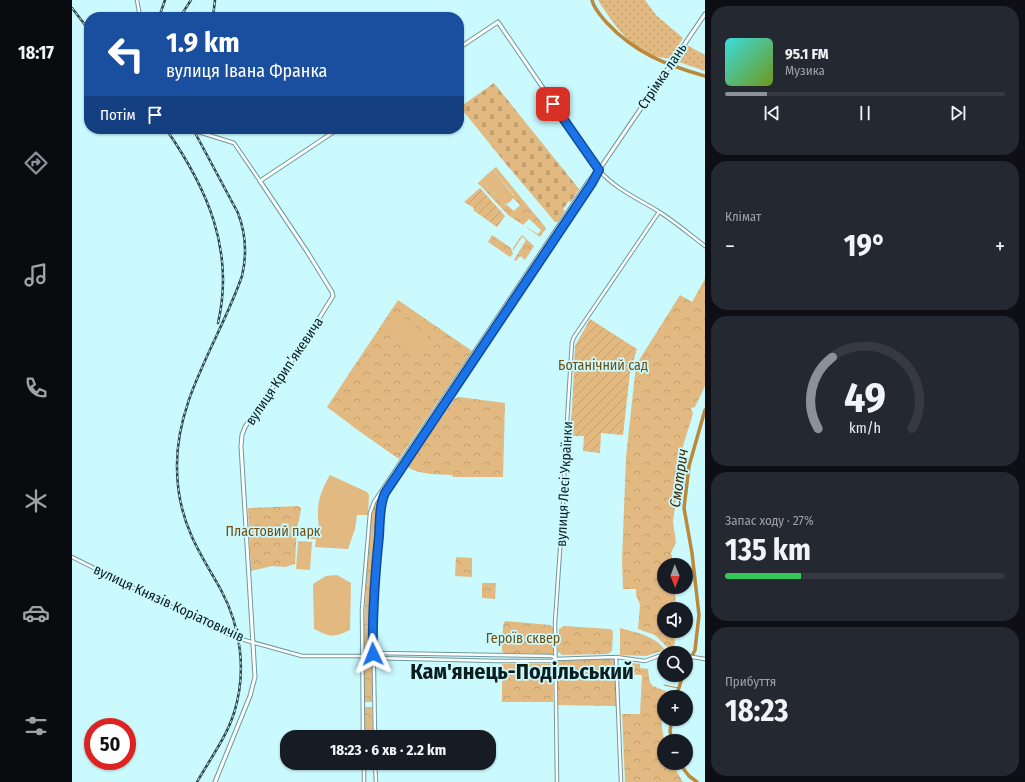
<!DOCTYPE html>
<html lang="uk">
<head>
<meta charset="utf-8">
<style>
  :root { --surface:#171b24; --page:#242831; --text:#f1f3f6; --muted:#9ea1a6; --line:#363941; --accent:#8c9099 }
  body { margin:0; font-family:"Fira Sans Condensed",sans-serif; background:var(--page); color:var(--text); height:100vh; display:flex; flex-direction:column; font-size:15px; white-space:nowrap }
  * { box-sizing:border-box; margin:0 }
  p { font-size:13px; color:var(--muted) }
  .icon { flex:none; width:22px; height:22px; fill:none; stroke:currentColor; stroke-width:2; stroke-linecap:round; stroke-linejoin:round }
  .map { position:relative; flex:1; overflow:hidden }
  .drawer { display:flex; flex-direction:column; gap:6px; padding:6px; background:#0d0f14; width:320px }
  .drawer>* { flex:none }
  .top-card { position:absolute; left:12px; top:12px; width:380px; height:122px; border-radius:16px; box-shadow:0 1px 3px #0004; background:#1a4fa0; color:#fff; overflow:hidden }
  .needle { width:26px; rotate:179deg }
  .tools { position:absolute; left:585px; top:558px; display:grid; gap:8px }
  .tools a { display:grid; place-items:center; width:36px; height:36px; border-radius:50%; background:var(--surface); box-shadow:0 1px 3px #0004; font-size:20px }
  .speed { position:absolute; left:12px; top:718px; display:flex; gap:8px; font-size:20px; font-weight:700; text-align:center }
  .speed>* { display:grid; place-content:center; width:52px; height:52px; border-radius:50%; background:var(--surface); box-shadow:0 1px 3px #0004; line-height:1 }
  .speed .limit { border:6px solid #d22; background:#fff; color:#111 }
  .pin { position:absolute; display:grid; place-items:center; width:34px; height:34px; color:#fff; margin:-17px; border-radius:8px; box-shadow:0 2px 6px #0006 }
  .me { position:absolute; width:44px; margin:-22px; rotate:358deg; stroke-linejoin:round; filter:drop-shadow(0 0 3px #0008) }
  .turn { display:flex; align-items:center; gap:14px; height:84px; padding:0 16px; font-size:18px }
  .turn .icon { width:52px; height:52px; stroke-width:2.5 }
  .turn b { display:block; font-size:28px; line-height:34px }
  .then { display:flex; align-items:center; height:38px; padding:0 16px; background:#0003; gap:8px; font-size:15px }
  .big { font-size:30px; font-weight:700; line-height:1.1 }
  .drawer .widget { flex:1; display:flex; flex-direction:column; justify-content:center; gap:6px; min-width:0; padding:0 14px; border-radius:16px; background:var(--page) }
  .drawer .dial { align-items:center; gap:0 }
  .dial svg { height:104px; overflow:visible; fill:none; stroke:var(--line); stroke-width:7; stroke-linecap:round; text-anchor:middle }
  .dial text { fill:var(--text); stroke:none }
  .song { display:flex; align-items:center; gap:12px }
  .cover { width:48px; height:48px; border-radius:6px; background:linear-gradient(135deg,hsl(180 70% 55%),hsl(80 70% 35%)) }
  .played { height:4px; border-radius:2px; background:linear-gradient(90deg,var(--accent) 15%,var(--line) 15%) }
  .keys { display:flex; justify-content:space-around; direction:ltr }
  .heat { display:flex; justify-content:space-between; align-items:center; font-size:22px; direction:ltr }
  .charge { height:6px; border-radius:3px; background:linear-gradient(90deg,#34c759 27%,var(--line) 0) }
  .trip { position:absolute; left:208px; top:730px; width:216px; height:40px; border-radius:16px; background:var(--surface); box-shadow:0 1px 3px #0004; font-weight:700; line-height:40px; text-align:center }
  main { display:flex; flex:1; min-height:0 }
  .menu { display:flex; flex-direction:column; width:72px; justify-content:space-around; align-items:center; background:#090b0e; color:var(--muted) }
  .menu .icon { width:28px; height:28px }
  .menu .selected { color:var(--accent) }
  .menu b { font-size:18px; color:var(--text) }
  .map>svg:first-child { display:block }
  .grass { fill:url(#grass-dots) }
  .cemetery { fill:url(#cemetery-stones) }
  .park { fill:url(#park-crowns) }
  .garden { fill:url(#garden-furrows) }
  .pitch { fill:#e2b980 }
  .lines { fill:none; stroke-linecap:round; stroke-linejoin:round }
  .stream { stroke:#bc893a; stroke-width:1 }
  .river { stroke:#bc893a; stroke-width:3.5 }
  .secondary-casing { stroke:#6d999e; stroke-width:4.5 }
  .primary-casing { stroke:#6d999e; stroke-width:5 }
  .secondary { stroke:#fff; stroke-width:2.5 }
  .primary { stroke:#fff; stroke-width:3 }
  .rail-casing { stroke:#2f4749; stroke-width:2.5 }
  .rail { stroke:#caf9fe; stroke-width:1; stroke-dasharray:3; stroke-linecap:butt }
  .route-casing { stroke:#114b97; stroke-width:10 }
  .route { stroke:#1a73e8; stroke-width:7 }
  .labels { text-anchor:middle; stroke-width:3.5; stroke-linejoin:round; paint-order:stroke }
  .street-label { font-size:14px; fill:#0b1d1f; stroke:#caf9fe }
  .park-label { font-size:14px; fill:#704d12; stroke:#caf9fe }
  .water-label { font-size:15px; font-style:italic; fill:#412b09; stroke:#caf9fe }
  .town-label { font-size:22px; font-weight:bold; fill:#0b1d1f; stroke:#caf9fe }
</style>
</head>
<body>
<main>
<nav class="menu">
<b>18:17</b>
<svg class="icon selected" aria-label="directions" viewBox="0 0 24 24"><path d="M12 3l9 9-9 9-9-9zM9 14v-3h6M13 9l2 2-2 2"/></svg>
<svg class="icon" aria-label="music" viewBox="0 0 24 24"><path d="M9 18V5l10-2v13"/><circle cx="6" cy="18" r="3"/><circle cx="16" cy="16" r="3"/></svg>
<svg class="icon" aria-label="phone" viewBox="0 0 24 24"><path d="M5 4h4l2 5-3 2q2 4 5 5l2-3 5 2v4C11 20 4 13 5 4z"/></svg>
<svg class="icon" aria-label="climate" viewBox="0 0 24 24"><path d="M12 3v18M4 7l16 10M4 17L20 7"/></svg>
<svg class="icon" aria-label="car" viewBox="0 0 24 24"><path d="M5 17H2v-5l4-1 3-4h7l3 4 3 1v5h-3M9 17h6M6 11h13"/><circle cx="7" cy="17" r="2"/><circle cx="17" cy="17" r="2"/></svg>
<svg class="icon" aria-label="filters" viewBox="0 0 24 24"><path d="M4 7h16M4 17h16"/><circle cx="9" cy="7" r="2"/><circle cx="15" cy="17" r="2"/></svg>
</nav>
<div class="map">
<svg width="633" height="782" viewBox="0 0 633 782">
  <defs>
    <pattern id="grass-dots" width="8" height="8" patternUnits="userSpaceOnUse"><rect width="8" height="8" fill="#e2b980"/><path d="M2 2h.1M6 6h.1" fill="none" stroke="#c19f6e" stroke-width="1.8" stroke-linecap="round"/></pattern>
    <pattern id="cemetery-stones" width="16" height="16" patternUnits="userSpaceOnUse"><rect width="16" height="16" fill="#e2b980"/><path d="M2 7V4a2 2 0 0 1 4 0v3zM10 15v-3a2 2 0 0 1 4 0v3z" fill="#c19f6e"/></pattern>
    <pattern id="park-crowns" width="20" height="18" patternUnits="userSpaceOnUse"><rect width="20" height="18" fill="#e2b980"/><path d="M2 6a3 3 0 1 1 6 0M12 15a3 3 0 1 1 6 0" fill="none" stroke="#c19f6e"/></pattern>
    <pattern id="garden-furrows" width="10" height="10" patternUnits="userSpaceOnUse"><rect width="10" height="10" fill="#e2b980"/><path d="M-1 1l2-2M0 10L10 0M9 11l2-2" fill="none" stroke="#c19f6e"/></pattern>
  </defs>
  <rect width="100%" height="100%" fill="#caf9fe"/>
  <!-- grass -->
  <path class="grass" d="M526,0H573L584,15L611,38L598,59C591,57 582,57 576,55C556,45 538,19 526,0Z
    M615,45L633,55V71L604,61Z"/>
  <!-- cemetery -->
  <path class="cemetery" d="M422,83L507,189L499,202L497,201L491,209L493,211L486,222H483L434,164L388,107Z"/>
  <!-- park -->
  <path class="park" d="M424,167L474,228L468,237L453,226L466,234L469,230L457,219L451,225L436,215L406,183L409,180L432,205H435L442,211L448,205L441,198L442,195L422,171H419Z
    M420,235L439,248L441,254L438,257L416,242Z
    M450,235L462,246L453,260L448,256L444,261L442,260L454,240L450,237L441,251V248Z
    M633,279V386L623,407L619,408L621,414L611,446L601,522L604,542L599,553L602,565H592V587H603L604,609H592V631H605L602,646L597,649L583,635L566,629L568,605L564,595V589H551L550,561L554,457L564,365L608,295L620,302Z
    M326,300L400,351L327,459L287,431L255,407Z
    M387,397L433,403L431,477H381L380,475C366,474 348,475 335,467L383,398Z
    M305,500H308L299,608L300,652L295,655L291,652C292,617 294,583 297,548C298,533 297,513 305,500Z
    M226,506L229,508L227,521L225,526L223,564L213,567L200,566L179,571L176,508Z
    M384,557L400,558V577L383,576Z
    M410,583H424L423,599L410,598Z
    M433,621L478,625L482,628L481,654L432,653L430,651L431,625Z
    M492,626L538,629L541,631L540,651L536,654L490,655L486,651L487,629Z
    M548,628C562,632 584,636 593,650L574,656L548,655Z
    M544,657L546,706L484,705L483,659Z
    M295,660L298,661L300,663V702H292L291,663L292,661Z
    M552,662L568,664V668L576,669C578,687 577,685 594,691C591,706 587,725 593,741H592V763H601L605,772L611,782H553L550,714H568L570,675L551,674Z
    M430,664H481V702H430Z
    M292,707H300L301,737H293Z"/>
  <!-- garden -->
  <path class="garden" d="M408,188L433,216L425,227L401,210L402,208L392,202Z
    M518,319L565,349L558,373L551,435L529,433L528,453L511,451L512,436H497L500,410L503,346Z"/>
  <!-- pitch -->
  <path class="pitch" d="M419,171H422L442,196C441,200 436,204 432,205L409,180Z
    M329,316L355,335C357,340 357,343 354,347C346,360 325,339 316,333L315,324L319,317Z
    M258,475L295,492L297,495L296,515H285L283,529L276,549L243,547L244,539H237L238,527L247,528C244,506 247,494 258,475Z
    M226,541L240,542L238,570L224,569Z
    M265,575L279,583L278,630C261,638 258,637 242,629L241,584L254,576Z"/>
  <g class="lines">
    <!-- stream -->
    <path class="stream" d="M592,685L606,688"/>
    <!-- river -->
    <path class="river" d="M520,0C522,9 529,16 535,23C563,53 594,65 633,76
      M614,668L623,650L627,615L620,553L612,508L617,466L633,410
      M604,697L611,675
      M600,741L598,731L600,719
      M607,763L617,776L625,782"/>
    <defs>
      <path id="secondary" d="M65,0L68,17
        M117,129L162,143L188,181
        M527,170C542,188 566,199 586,211C602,221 617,234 633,246
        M0,557L138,626L165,638L230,656H286L302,658L425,661H480L483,659L544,657L573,661L592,654
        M293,656L305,653L480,656L483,658
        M614,656L633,659
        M544,657L549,782
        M291,737L290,609L298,513L302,502L517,180L527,170
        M303,737L301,611L309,509L312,496L317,486L525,174
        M292,763V782
        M303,763L304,782
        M485,782L483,623L491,506L493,454L500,342L502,337L587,212"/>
      <path id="primary" d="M387,48L426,22L527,170L633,14
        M143,782L178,696L183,677L169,446L170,435L173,427L228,349L261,296L260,292L236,253L188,181L266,129"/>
    </defs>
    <!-- secondary casing -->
    <use href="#secondary" class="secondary-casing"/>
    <!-- primary casing -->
    <use href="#primary" class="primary-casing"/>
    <!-- secondary -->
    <use href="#secondary" class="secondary"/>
    <!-- primary -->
    <use href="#primary" class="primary"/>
    <defs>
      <path id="rail" d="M0,8L17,30
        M87,17L93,0
        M108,17L119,0
        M141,17L143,0
        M94,129C135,188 163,250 146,323
        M121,129L166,213C174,234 175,255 170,276C148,340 104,398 105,467C105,490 110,515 120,537C128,555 139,572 149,590C169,627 175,672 162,713C154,738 138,759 125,782"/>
    </defs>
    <!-- rail casing -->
    <use href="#rail" class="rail-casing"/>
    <!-- rail -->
    <use href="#rail" class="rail"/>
  </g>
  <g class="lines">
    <defs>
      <path id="route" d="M301,654C300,614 303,575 307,536C308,522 307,506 313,493L520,183L527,170L481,104"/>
    </defs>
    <!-- route casing -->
    <use href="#route" class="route-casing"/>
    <!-- route -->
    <use href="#route" class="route"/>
  </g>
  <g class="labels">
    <!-- street labels -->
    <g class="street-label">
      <text transform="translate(590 76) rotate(-56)" y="5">Стрімка лань</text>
      <text transform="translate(212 371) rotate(-56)" y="5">вулиця Крипʼякевича</text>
      <text transform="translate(492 484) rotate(-87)" y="5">вулиця Лесі Українки</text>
      <text transform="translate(97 603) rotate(25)" y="5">вулиця Князів Коріатовичів</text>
    </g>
    <!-- park labels -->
    <g class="park-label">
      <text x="531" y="370">Ботанічний сад</text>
      <text x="201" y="536">Пластовий парк</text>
      <text x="451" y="643">Героїв сквер</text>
    </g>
    <!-- water labels -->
    <g class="water-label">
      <text transform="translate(607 478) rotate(-82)" y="5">Смотрич</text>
    </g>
    <!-- town labels -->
    <g class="town-label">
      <text x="450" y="679">Кам'янець-Подільський</text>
    </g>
  </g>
</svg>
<div class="tools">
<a><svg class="needle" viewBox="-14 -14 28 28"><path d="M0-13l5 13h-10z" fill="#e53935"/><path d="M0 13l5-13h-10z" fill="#9ea1a6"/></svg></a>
<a><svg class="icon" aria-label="sound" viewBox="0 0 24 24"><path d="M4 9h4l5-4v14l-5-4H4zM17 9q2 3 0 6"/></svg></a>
<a><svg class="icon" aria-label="search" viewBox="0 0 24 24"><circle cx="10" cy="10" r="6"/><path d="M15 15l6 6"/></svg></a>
<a>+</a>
<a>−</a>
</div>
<div class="speed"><div class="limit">50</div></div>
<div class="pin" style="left:481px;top:104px;background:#d93025"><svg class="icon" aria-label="arrive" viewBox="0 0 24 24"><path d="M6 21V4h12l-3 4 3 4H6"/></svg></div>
<svg class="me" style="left:301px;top:654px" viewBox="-20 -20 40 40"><path d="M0-17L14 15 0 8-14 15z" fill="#1a73e8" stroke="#fff" stroke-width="4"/></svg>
<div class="trip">18:23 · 6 хв · 2.2 km</div>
<div class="top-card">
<div class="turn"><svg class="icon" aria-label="left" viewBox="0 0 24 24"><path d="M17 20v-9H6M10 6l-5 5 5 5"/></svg><div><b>1.9 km</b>вулиця Івана Франка</div></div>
<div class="then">Потім<svg class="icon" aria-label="arrive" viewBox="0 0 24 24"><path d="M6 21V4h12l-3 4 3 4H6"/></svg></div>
</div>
</div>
<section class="drawer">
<div class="widget">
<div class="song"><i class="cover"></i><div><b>95.1 FM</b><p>Музика</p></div></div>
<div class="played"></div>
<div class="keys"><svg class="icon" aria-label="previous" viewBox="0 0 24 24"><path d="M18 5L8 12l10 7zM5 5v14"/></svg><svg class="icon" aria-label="pause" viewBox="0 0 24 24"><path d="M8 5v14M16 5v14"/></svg><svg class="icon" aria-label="next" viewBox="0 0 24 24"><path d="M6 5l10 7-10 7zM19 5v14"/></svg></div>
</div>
<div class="widget"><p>Клімат</p>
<div class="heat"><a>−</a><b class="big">19°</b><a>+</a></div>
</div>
<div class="widget dial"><svg viewBox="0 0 100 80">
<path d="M14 69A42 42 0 1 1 86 69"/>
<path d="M14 69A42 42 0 0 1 25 14" stroke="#8c9099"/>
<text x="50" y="56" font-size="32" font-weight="700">49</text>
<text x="50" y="72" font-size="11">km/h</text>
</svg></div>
<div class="widget"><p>Запас ходу · 27%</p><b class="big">135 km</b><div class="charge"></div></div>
<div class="widget"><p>Прибуття</p><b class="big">18:23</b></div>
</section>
</main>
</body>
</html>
